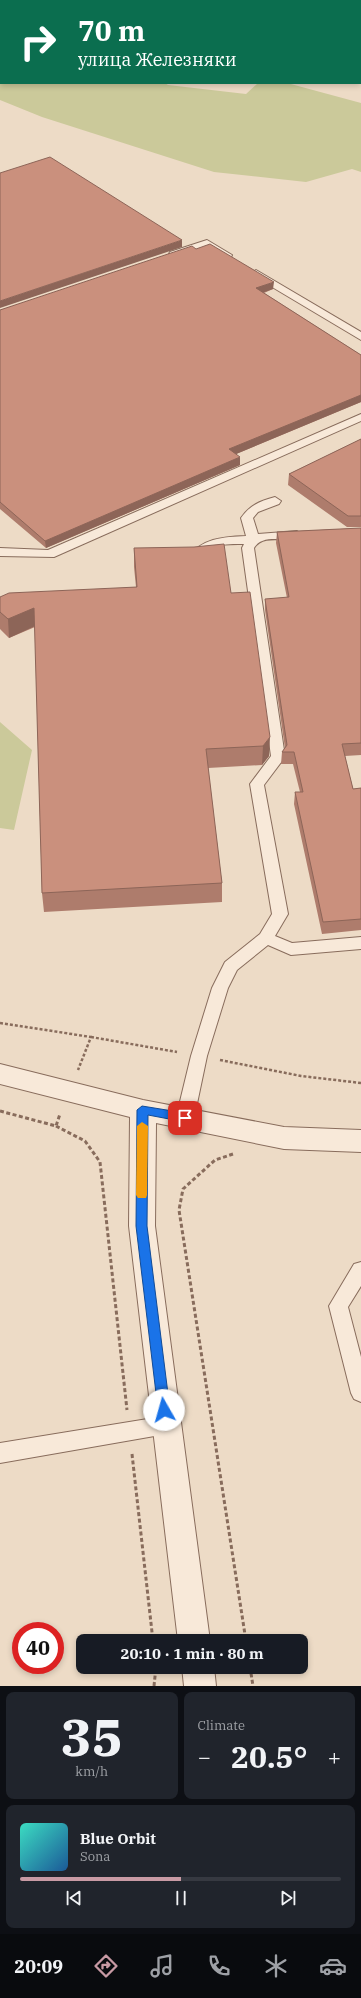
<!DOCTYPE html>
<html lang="en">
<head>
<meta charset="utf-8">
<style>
  :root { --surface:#171b24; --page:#20242c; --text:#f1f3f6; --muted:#9ea1a6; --line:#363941; --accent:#c89aa4 }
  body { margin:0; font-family:"IBM Plex Serif",serif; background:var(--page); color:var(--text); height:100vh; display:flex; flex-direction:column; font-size:15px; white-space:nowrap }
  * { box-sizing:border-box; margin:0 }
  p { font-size:13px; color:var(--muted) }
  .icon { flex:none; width:22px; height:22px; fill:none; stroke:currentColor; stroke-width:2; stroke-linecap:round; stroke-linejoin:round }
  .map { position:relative; height:1686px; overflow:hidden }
  .panel { display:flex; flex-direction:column; gap:6px; padding:6px; background:#0d0f14; flex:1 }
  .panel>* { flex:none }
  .hud { position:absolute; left:0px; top:0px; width:361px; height:84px; box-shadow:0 2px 6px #0003; background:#0b6e4f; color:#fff; overflow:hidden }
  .speed { position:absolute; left:12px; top:1622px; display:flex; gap:8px; font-size:20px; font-weight:700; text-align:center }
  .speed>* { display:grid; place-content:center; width:52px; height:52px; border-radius:50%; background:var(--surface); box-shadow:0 2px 6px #0003; line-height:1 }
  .speed .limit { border:6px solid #d22; background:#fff; color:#111 }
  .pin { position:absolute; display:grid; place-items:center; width:34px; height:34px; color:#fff; margin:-17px; border-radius:8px; box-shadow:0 2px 6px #0006 }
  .me { position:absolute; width:44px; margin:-22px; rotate:353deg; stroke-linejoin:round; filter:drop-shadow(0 0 3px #0008) }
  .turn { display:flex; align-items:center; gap:14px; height:84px; padding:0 12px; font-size:18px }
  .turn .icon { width:52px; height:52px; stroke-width:2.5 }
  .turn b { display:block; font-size:28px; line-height:34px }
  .big { font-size:30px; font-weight:700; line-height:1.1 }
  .panel .card { flex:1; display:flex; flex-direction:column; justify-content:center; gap:6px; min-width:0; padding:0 14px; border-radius:8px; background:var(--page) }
  .panel .dial { align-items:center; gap:0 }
  .dial b { font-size:52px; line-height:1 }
  .song { display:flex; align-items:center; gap:12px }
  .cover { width:48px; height:48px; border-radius:6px; background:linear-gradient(135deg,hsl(170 70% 55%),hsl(210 70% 35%)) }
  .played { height:4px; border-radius:2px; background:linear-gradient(90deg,var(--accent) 50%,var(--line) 50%) }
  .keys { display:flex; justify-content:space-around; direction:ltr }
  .heat { display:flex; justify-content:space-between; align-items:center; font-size:22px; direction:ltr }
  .panel .tiles { flex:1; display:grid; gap:6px; grid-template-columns:1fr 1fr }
  .card:last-child { grid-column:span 2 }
  .trip { position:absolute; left:76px; top:1634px; width:232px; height:40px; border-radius:8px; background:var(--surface); box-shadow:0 2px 6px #0003; font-weight:700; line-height:40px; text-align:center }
  .tab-bar { display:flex; height:64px; justify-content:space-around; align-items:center; background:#090b0e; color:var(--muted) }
  .tab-bar .icon { width:28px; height:28px }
  .tab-bar .on { color:var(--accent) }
  .tab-bar b { font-size:18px; color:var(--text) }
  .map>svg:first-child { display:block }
  .green { fill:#cbc99a }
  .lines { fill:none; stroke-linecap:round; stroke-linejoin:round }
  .service-casing { stroke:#886c5c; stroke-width:2 }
  .minor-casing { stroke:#886c5c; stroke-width:2 }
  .tertiary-casing { stroke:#886c5c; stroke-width:2 }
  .path-far1 { stroke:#886c5c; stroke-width:2.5; stroke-dasharray:3 2; stroke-linecap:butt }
  .path { stroke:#886c5c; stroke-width:3; stroke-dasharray:4 2.5; stroke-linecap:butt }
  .service { fill:#f8e9d9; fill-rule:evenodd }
  .minor { fill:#f8e9d9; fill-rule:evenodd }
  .tertiary { fill:#f8e9d9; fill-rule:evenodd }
  .wall { fill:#ae7c6c }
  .shaded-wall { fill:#8d6558 }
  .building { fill:#ca907d; stroke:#8d6558 }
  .route { fill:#1a73e8; stroke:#114b97 }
  .slow { fill:#f59e0b }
</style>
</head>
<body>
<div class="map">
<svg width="361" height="1686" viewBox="0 0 361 1686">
  <rect width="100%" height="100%" fill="#eddbc6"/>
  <!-- green -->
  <path class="green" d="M0,10L1,83H165L168,85L246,94L258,83H287L361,103V172L352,169L306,182L214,172L42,117L0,100Z
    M0,722L32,750L14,830L0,828Z"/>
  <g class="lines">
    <defs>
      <path id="service" d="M207,240L232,255L231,257H223L206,247L174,257L169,254L170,252Z
        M256,270L361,332V340L252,275L251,273Z
        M361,414V421L54,557L0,556V548L48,550Z
        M275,497L281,501L279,504L258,512L253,518L258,534L297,531L303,535C295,547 265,530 254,548L285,757L264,785L288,914L275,936L292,943L361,937V949L291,955L268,945L237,970L228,988L207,1056L194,1118L191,1123L185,1125L179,1123L176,1118L191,1056L212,988L225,962L260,934L272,914L250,784L271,756L242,548L244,544C233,544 220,543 210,550C204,554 200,561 193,563L187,559C201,538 223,537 246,536L241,518C250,505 260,501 275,497Z
        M361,1262V1286L348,1307L361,1357V1402L354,1399L351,1393L329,1306L354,1264Z
        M166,1416L173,1418L176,1425L173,1432L166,1434L0,1463V1443Z"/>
      <path id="minor" d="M352,0H361V4L360,1Z"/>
      <path id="tertiary" d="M0,1064L143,1100L284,1127L361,1130V1152L284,1149L156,1123L155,1226L210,1641H178L129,1226L130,1117L0,1084Z
        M182,1667H214L216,1686H184Z"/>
    </defs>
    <!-- service casing -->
    <use href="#service" class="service-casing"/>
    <!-- minor casing -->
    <use href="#minor" class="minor-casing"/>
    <!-- tertiary casing -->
    <use href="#tertiary" class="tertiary-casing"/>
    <!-- path-far1 -->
    <path class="path-far1" d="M0,1023L91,1037L78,1070
      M91,1037L177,1052
      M220,1060L301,1076L361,1083"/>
    <!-- path -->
    <path class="path" d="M0,1111L56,1126L60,1114
      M56,1126L85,1141L100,1162L127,1410
      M233,1154L215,1160L183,1189L179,1210L246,1641
      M132,1454L153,1641
      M250,1667L253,1686
      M154,1686L156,1667"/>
    <!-- service -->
    <use href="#service" class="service"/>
    <!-- minor -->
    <use href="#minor" class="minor"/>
    <!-- tertiary -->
    <use href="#tertiary" class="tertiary"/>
  </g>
  <!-- wall -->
  <path class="wall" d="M196,249L273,289L264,293L361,355V402L236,454L240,465L46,548L0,509V310Z
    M361,439V527H347L288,485L289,474Z
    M361,528V755L345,756L353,789L361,788V930L322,934L294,804L295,792H300L293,764H281L282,752L285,748L265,610V599L287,598L276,543L277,532Z
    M134,548L231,593L269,756L262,765L208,768L222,883V902L44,912L42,893L35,627L9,638L0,629V597L136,587L134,567Z"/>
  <!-- shaded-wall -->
  <path class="shaded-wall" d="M182,240V247L0,308V301Z
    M274,282L273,289L256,295V288Z
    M361,395V402L229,457V449Z
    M240,457V465L46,548L45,541Z
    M34,608L35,626L9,638L8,619Z
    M270,737L269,756L262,765L263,746Z"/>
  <!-- building -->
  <path class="building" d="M84,0H126L127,1H84Z
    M50,157L182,240L0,301V173Z
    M210,244L274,282L256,288L361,355V395L229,449L240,457L45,541L0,502V310L192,246L196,249Z
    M361,439V516H348L289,474Z
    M361,528V743L342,744L353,789L361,788V919L323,922L295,792H303L294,752H282L287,745L265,599L289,597L277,532Z
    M224,544L231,593L250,592L270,737L263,746L206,749L222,883L42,893L34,608L8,619L0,612V597L9,593L137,587L134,548L194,547Z"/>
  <!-- route -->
  <path class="route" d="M142,1106L185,1113L190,1118L185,1122L148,1115L147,1226L170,1410L168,1414L164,1415L160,1414L158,1410L136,1226L137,1110Z"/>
  <!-- slow -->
  <path class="slow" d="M142,1122L148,1126L147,1195L146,1198H138L136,1195L137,1126Z"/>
</svg>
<div class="speed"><div class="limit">40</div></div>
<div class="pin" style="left:185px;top:1118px;background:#d93025"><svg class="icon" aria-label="arrive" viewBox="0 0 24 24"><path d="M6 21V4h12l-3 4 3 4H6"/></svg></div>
<svg class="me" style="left:164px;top:1410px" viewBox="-20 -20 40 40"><circle r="19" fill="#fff"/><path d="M0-13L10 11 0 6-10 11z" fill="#1a73e8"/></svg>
<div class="trip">20:10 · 1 min · 80 m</div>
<div class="hud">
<div class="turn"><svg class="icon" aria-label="right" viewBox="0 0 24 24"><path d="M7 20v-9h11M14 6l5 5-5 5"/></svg><div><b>70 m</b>улица Железняки</div></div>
</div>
</div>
<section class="panel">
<div class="tiles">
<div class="card dial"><b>35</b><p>km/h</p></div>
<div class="card"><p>Climate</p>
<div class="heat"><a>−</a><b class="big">20.5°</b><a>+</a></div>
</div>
<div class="card">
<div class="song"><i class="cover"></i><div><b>Blue Orbit</b><p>Sona</p></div></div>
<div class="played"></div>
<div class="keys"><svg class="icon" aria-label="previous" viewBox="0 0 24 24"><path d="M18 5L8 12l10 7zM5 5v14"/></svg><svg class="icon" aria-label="pause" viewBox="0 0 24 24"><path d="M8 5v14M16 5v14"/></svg><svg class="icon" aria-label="next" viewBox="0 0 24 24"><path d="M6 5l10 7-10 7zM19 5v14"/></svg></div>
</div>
</div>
</section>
<nav class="tab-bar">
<b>20:09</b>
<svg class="icon on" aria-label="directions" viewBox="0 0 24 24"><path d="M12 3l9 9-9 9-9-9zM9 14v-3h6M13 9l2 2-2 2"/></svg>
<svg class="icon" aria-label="music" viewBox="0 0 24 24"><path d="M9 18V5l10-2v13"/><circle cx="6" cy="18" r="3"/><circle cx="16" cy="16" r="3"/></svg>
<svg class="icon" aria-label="phone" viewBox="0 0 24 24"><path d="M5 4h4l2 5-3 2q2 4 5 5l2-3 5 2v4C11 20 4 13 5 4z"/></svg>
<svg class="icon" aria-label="climate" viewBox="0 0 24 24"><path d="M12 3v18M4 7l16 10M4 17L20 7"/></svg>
<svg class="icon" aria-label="car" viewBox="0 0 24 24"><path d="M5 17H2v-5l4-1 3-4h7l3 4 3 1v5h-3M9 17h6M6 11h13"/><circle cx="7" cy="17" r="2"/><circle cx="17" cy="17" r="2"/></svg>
</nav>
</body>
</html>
